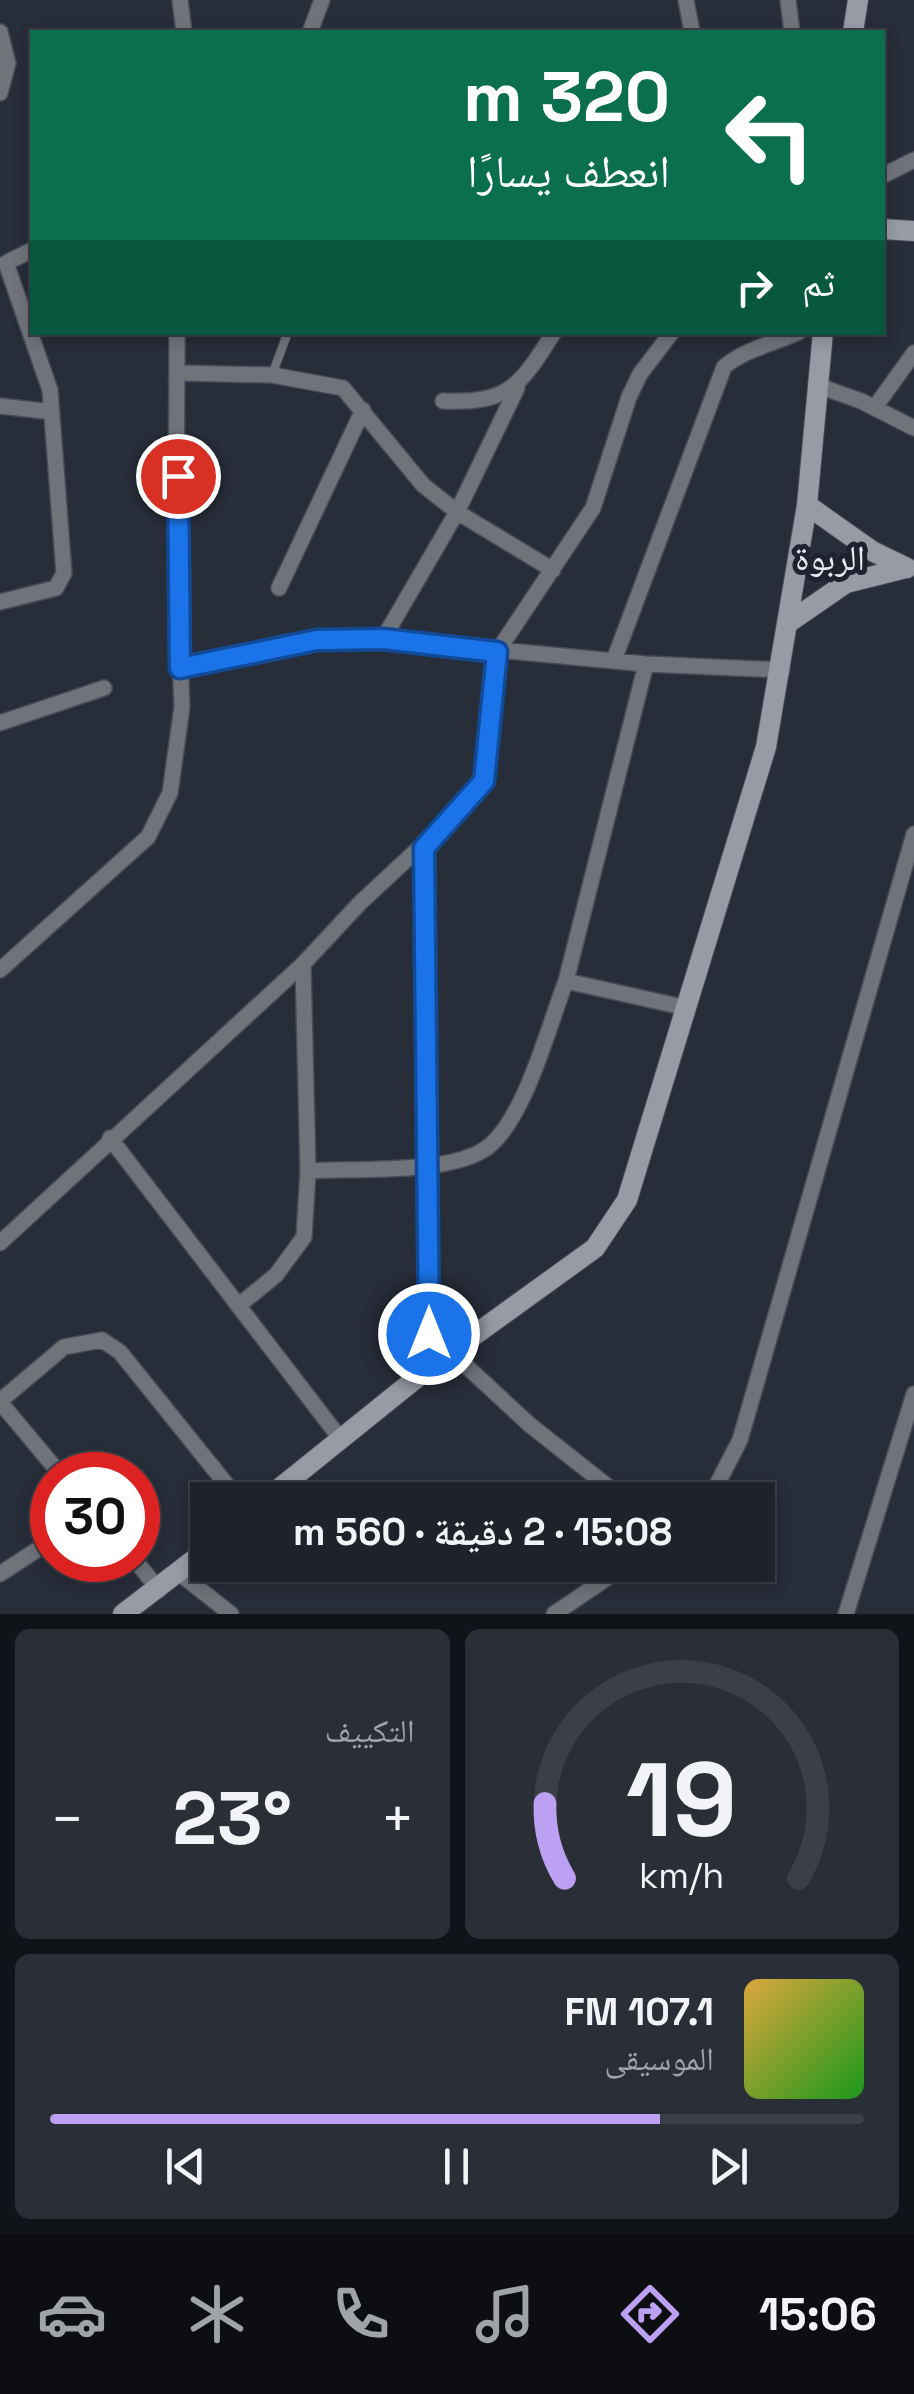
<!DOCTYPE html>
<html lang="ar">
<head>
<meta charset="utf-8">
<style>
  :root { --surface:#1d222b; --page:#2a2f37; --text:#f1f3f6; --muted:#a0a4a9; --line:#3b3f47; --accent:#bca0f2 }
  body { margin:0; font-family:"Space Grotesk","Noto Naskh Arabic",sans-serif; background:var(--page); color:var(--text); direction:rtl; height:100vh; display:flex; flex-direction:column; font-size:38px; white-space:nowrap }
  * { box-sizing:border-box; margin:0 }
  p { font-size:32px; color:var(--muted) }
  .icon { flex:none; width:55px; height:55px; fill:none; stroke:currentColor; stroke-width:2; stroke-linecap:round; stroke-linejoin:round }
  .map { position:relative; height:1614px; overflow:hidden; direction:ltr }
  .sheet { display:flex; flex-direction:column; gap:15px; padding:15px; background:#101318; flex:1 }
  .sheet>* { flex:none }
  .hud { position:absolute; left:30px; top:30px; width:855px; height:305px; border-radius:0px; box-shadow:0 5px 15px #0003,0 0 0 2px var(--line); direction:rtl; background:#0b6e4f; color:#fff; overflow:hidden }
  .speed { position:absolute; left:30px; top:1452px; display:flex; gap:20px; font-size:50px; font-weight:700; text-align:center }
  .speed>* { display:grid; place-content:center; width:130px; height:130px; border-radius:50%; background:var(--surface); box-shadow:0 5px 15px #0003,0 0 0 2px var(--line); line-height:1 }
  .speed .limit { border:15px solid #d22; background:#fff; color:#111 }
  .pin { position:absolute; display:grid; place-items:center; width:85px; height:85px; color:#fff; margin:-42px; border:5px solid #fff; border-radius:50%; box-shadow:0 2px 10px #0007 }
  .me { position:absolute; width:110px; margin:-55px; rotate:0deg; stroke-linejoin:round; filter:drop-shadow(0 0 8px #0008) }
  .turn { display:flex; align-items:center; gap:35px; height:210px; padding:0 50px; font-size:45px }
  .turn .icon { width:130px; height:130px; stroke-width:2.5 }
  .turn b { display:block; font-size:70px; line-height:85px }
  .then { display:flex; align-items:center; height:95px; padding:0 50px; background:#0003; gap:20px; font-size:38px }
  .big { font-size:75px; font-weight:700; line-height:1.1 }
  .sheet .card { flex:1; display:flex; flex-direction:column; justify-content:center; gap:15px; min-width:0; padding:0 35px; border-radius:15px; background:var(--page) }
  .sheet .dial { align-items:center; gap:0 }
  .dial svg { height:260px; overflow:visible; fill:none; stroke:var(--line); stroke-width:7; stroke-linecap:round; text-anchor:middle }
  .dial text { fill:var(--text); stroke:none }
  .song { display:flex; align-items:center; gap:30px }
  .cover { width:120px; height:120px; border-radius:15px; background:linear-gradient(135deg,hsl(40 70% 55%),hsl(120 70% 35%)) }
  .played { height:10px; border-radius:5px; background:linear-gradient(90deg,var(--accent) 75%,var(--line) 75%) }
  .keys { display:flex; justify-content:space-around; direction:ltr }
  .heat { display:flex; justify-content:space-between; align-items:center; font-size:55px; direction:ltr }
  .sheet .tiles { flex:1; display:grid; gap:15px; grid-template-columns:1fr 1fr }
  .card:last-child { grid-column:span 2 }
  .trip { position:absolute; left:190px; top:1482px; width:585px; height:100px; border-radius:0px; background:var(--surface); box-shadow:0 5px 15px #0003,0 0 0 2px var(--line); font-weight:700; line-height:100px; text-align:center; direction:rtl }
  .menu { display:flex; height:160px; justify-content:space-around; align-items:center; background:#0c0e11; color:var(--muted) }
  .menu .icon { width:70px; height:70px }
  .menu .current { color:var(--accent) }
  .menu b { font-size:45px; color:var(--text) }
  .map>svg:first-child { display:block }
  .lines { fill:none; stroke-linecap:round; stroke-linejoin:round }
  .lane-casing { stroke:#464b57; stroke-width:10 }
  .street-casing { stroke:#464b57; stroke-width:18 }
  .secondary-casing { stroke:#464b57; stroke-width:22 }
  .lane { stroke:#70737a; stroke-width:8 }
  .street { stroke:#70737a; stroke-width:15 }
  .secondary { stroke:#969ba5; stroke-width:20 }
  .route-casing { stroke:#114b97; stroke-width:25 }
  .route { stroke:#1a73e8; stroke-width:18 }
  .labels { text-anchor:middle; stroke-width:10; stroke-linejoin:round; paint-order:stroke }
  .neighbourhood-label { font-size:35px; fill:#e6eaf2; stroke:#1e232f }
</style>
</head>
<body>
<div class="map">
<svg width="914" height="1614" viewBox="0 0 914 1614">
  <rect width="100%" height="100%" fill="#272d39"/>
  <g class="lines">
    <defs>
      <path id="lane" d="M272,375L288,332"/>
      <path id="street" d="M180,0L184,32
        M686,0L692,32
        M788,0L792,32
        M0,32L8,63L0,93
        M310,32L322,0
        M882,176L914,160
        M179,373L272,375L343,388L423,485L457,512L553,570
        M816,385L861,401L914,428
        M443,401C509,404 521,385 554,332
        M0,406L52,412
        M875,407L914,353
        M279,588L363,410
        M0,602L56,588L64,573L50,390L6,263L32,250
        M383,639L457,512L517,388
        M614,660L724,367C743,350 775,343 799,332
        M180,667L288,642L383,639L646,664L782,670
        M0,723L104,688
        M424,847L429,1368
        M0,970L148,837L170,793L182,707L176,560L177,332
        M566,981L646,664
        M110,1138L339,1437
        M308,1171C355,1168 442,1174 482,1151C523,1128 549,1024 566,981L687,1008
        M0,1243L303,964L360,903L477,794L488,765L497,652L593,508L629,397L640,374L672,332
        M238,1306L276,1275L304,1237L308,1171L303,964
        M451,1352L530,1425L625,1500
        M0,1401L64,1347L102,1340L120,1352L239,1500
        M0,1402L61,1475
        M709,1500L740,1440L914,834
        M135,1560L159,1590
        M179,1573L231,1614
        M0,1574L52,1540
        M554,1614L626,1565
        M846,1614L914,1394"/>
      <path id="secondary" d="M853,32L858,0
        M882,229L914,231
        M807,505L872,551L907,568
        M788,623L846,583L906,568
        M265,1500L429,1368L595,1248L627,1200L766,747L807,505L823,332
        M123,1614L208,1549"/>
    </defs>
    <!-- lane casing -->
    <use href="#lane" class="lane-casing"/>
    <!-- street casing -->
    <use href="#street" class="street-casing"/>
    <!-- secondary casing -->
    <use href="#secondary" class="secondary-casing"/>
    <!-- lane -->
    <use href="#lane" class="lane"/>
    <!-- street -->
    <use href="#street" class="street"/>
    <!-- secondary -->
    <use href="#secondary" class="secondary"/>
  </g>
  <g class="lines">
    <defs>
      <path id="route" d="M178,476L180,668L317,640L383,639L497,652L484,781L424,848L429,1334"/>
    </defs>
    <!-- route casing -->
    <use href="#route" class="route-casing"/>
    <!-- route -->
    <use href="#route" class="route"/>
  </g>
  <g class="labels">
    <!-- neighbourhood labels -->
    <g class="neighbourhood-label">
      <text x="830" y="570">الربوة</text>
    </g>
  </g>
</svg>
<div class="speed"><div class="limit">30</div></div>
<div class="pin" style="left:178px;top:476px;background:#d93025"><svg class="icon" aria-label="arrive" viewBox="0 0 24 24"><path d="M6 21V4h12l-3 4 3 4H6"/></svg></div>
<svg class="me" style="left:429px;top:1334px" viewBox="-20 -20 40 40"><circle r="17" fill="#1a73e8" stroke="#fff" stroke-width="3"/><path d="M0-11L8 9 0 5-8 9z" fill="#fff"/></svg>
<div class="trip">15:08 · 2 دقيقة · 560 m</div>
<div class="hud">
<div class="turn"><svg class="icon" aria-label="left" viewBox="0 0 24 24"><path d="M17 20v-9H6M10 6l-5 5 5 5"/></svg><div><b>320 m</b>انعطف يسارًا</div></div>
<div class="then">ثم<svg class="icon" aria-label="right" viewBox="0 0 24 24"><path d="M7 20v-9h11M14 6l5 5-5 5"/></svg></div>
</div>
</div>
<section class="sheet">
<div class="tiles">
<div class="card dial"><svg viewBox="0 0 100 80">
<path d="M14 69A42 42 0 1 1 86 69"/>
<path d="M14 69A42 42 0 0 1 8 46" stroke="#bca0f2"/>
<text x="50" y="56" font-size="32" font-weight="700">19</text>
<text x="50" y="72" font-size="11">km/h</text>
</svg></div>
<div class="card"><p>التكييف</p>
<div class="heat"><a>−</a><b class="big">23°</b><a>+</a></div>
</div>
<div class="card">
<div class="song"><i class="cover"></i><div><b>107.1 FM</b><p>الموسيقى</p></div></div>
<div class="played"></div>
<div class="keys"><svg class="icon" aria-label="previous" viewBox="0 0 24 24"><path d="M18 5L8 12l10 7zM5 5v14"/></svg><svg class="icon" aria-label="pause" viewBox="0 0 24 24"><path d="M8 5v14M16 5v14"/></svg><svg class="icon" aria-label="next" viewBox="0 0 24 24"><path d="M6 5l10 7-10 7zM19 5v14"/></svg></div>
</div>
</div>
</section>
<nav class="menu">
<b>15:06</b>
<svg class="icon current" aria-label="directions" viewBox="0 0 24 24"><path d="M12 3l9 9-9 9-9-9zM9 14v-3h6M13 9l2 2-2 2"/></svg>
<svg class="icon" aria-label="music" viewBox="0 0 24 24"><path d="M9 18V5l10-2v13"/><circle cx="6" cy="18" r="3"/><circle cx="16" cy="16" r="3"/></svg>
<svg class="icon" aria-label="phone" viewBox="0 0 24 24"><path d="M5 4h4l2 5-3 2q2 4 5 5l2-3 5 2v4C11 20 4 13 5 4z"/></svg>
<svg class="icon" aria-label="climate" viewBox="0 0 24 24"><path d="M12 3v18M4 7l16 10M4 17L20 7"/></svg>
<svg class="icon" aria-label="car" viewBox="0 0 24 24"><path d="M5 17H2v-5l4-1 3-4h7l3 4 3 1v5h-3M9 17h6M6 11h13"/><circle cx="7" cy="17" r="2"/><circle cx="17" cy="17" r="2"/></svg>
</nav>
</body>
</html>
